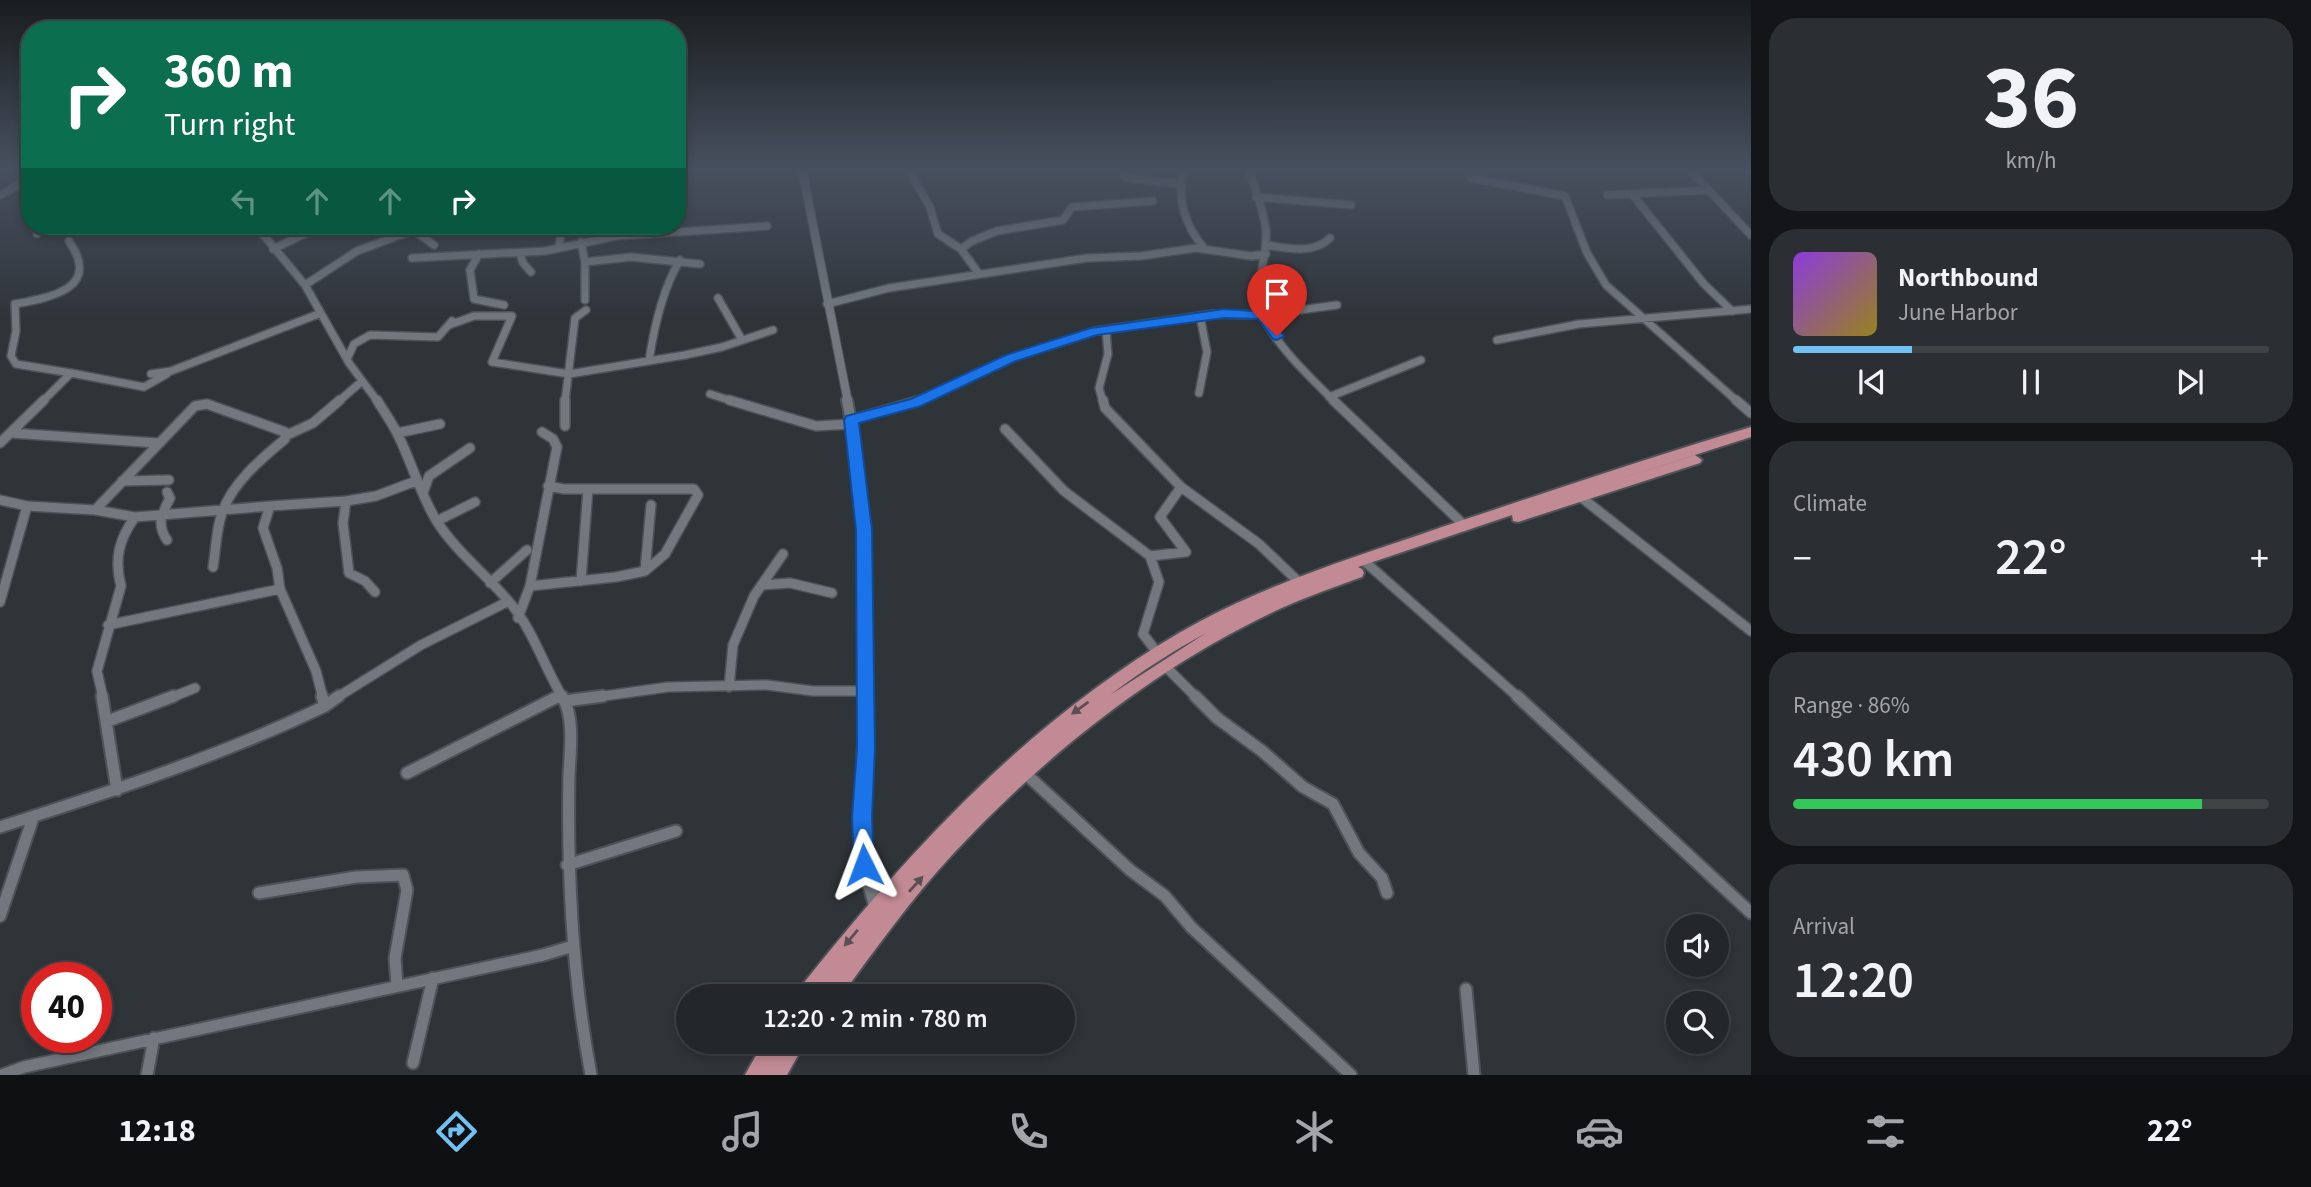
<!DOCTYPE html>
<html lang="en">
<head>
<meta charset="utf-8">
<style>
  :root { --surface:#23272b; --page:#2b2f33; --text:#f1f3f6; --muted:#a3a5a9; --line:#404447; --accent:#71c1f5 }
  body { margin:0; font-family:"Source Sans 3",sans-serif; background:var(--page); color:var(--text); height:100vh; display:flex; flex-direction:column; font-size:26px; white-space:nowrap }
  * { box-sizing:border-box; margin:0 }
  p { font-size:23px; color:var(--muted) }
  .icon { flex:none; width:38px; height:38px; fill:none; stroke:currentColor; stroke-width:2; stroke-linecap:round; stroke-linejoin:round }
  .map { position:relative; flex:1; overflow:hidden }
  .sheet { display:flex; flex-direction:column; gap:18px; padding:18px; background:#131518; width:560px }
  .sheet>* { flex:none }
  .guide { position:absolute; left:21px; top:21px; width:665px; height:214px; border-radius:28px; box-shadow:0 4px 10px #0003,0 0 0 2px var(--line); background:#0b6e4f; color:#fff; overflow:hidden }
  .fabs { position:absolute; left:1666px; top:914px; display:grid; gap:14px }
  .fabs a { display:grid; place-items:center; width:63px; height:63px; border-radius:50%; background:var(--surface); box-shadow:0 4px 10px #0003,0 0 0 2px var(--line); font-size:35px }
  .speed { position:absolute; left:21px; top:962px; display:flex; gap:14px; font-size:35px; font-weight:700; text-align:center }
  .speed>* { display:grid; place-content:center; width:91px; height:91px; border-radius:50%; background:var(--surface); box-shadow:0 4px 10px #0003,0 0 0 2px var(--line); line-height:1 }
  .speed .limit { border:10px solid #d22; background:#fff; color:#111 }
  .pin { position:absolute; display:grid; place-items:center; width:60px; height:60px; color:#fff; margin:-72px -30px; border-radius:50% 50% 50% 0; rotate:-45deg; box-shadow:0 0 7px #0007 }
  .pin .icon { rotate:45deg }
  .me { position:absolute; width:77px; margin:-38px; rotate:357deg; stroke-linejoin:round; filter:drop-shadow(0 0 5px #0008) }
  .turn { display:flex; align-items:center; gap:24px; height:147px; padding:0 28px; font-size:32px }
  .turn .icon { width:91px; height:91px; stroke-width:2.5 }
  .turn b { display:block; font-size:49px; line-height:60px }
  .lanes { display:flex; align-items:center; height:66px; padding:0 28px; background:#0003; justify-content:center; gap:35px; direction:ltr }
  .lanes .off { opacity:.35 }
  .big { font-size:52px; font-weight:600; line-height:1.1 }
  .sheet .widget { flex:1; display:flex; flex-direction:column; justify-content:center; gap:10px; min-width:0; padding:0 24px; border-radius:28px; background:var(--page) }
  .sheet .dial { align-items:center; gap:0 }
  .dial b { font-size:91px; line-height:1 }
  .song { display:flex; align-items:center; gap:21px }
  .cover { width:84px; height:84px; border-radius:10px; background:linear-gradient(135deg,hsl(270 70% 55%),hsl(50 70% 35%)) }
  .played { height:7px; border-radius:4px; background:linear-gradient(90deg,var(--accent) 25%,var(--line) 25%) }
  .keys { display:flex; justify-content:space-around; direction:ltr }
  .heat { display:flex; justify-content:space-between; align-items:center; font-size:38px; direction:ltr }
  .charge { height:10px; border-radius:5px; background:linear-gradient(90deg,#34c759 86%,var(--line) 0) }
  .trip { position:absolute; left:676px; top:984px; width:399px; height:70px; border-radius:35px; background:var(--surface); box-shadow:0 4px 10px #0003,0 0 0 2px var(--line); font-weight:600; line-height:70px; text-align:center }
  .tabs { display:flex; height:112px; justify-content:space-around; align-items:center; background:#0e1011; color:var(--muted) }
  .tabs .icon { width:49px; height:49px }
  .tabs .active { color:var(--accent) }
  .tabs b { font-size:32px; color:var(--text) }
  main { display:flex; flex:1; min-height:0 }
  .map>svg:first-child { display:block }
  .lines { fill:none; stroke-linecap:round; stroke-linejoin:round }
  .minor-far2-casing { stroke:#4e5256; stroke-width:10 }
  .minor-far1-casing { stroke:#4e5256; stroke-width:12 }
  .minor-casing { stroke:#4e5256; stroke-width:15 }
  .tertiary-far2-casing { stroke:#4e5256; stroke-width:10 }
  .tertiary-far1-casing { stroke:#4e5256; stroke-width:14 }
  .tertiary-casing { stroke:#4e5256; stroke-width:17 }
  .primary-casing { stroke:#4e5256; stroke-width:4 }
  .minor-far2 { stroke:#72787e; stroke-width:7 }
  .minor-far1 { stroke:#72787e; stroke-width:9 }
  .minor { stroke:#72787e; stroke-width:11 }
  .tertiary-far2 { stroke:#72787e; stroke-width:8 }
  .tertiary-far1 { stroke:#72787e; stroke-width:10 }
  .tertiary { stroke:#72787e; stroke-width:13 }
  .primary { fill:#c28a94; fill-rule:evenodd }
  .oneway { fill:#5b4e54 }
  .route { fill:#1a73e8; stroke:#114b97; stroke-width:2 }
</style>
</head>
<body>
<main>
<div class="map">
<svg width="1751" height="1075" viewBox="0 0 1751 1075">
  <rect width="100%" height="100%" fill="#2f3439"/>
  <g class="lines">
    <defs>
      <path id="minor-far2" d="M908,169L930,207L938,234L961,249
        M1124,169V176L1127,178L1179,184
        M1184,169C1176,197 1185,227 1205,249
        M1249,169C1255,189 1264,211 1266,231C1268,256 1252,294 1263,316C1278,348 1310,377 1335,402
        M1689,169L1751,235
        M1747,169L1751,172
        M1471,178L1565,196L1587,253L1606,285L1738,402
        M18,184L30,193
        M1632,194L1704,284L1732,311
        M0,195L12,189L30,173
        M1607,195L1708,190
        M1256,197L1351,205
        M76,226L79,228
        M256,226L305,285L349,363L378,402
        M413,230L434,245
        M37,234L40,226
        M581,242L585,262L631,257L700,264
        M1266,245C1287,248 1313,255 1330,238
        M559,246L562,226
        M273,249L321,226
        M520,253L523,263L531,272
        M479,254L470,270L474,299L504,305
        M412,258L545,251L617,236L767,226
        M585,262V300
        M979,274L961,249L972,241L997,231L1063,220L1072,207L1153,201
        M305,285L357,251L425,226
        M718,298L742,340
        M827,304L889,288L1087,258L1141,256L1196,248L1251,256L1266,254
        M449,325L474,316H512L492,362L569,374L685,355L722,347L773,330
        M1497,340L1579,324L1751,309
        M347,359L354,344L370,335L438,337L452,321
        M649,361C654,327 662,290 680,260
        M71,373L144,387L167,374
        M151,374L171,371L321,313
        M1199,393L1207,352L1200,316
        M710,394L735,402
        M1329,397L1421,360
        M42,402L71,373L16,364L11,356L16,331L15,304C53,297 101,288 69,241
        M338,402L362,381
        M565,402L575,318L586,310
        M917,402L1011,358L1096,331L1214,314L1262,315L1337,305
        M1103,402L1099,388L1108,354L1106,330"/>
      <path id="minor-far1" d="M377,400C384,412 393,424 399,437C412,464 420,493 436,520C456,552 487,575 511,604C534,632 544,667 563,698
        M729,400L816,426L852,424
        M1103,400L1105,408L1181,487L1259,544L1301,584
        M1333,400L1465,526
        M1736,400L1751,413
        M851,420L921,400
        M565,426V400
        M1005,429L1064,491L1150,556
        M11,433L158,443
        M397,433L440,424
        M287,435L313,423L340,400
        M0,443L44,400
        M122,481L169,480
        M167,492L170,498C162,514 156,524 167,540
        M423,493L429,476L470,448
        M1577,494L1751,631
        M0,500L27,506L95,510L135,517L270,506L263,528L277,568L280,589L316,671L323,698
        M346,501L343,523L349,573L365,581L375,592
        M270,506L346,501L376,496L416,481
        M95,510L195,406L207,404L285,432V439C261,459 232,483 222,513C216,530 216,549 213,567
        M437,521L475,502
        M1363,560L1519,698
        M645,571L651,505
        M581,581L588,489
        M490,583L527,550
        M762,585L790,583L832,593
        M530,586L616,577L645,571L665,554L698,495L694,489H564L548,486
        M0,602L27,506
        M518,618L530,586L557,447L553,439L542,432
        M108,625L280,589
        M1159,655L1143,634L1159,582L1150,556L1186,552L1160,517L1181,487
        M1165,666L1197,698
        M729,687L733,645L754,596L783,554
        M103,698L97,671L121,586C114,559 119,539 135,517
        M170,698L195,688
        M336,698L421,645L507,602
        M556,698L561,695
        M590,698L668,687L767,685L813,691H865"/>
      <path id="minor" d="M102,696L117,790
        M322,696L325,706L339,696
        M562,696C575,717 570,752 569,775C567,876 572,975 591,1075
        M1195,696L1217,718L1262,751L1303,787L1333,804L1359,853L1382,878L1387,893
        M1517,696L1751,913
        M565,701L603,696
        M108,721L174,696
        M407,773L559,696
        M1026,774L1130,870L1165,896L1191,927L1351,1075
        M0,827C110,792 221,756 325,706
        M567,865L676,831
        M259,893L356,877L403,875L407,890L395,958L397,986
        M0,916L33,818
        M1466,989L1474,1075
        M413,1063L433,978
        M2,1075L24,1067L543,955L573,946
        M147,1075L154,1038"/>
      <path id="tertiary-far2" d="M802,169L848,402"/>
      <path id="tertiary-far1" d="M847,400C867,498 866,598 866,698"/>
      <path id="tertiary" d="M866,696L862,817L864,865L878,914"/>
      <path id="primary" d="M1751,427V437L1582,491L1695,455L1702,460L1700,463L1518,522L1513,521L1512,515L1358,567L1362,569L1364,573L1362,577C1332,588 1302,598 1273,612C1153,669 1043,757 953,854C912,898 877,947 841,996H819L821,993L818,996H796L799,989C908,852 1026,723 1179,633C1261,585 1353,558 1442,527C1545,493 1647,458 1751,427ZM1206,633L1110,695C1140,672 1173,651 1206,633Z
        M764,1041H806L787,1075H745Z"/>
    </defs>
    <!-- minor-far2 casing -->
    <use href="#minor-far2" class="minor-far2-casing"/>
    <!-- minor-far1 casing -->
    <use href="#minor-far1" class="minor-far1-casing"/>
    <!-- minor casing -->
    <use href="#minor" class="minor-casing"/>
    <!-- tertiary-far2 casing -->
    <use href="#tertiary-far2" class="tertiary-far2-casing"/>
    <!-- tertiary-far1 casing -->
    <use href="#tertiary-far1" class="tertiary-far1-casing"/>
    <!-- tertiary casing -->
    <use href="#tertiary" class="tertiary-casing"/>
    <!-- primary casing -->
    <use href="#primary" class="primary-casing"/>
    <!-- minor-far2 -->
    <use href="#minor-far2" class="minor-far2"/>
    <!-- minor-far1 -->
    <use href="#minor-far1" class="minor-far1"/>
    <!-- minor -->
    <use href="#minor" class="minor"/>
    <!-- tertiary-far2 -->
    <use href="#tertiary-far2" class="tertiary-far2"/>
    <!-- tertiary-far1 -->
    <use href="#tertiary-far1" class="tertiary-far1"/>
    <!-- tertiary -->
    <use href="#tertiary" class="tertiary"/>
    <!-- primary -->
    <use href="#primary" class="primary"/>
  </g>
  <!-- one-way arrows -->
  <defs><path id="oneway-solid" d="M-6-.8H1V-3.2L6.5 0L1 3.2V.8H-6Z" transform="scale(1.75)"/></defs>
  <g class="oneway">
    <use href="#oneway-solid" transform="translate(1080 708) rotate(144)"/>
    <use href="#oneway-solid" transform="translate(916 884) rotate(-48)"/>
    <use href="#oneway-solid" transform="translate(851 938) rotate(130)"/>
  </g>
  <!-- sky -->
  <linearGradient id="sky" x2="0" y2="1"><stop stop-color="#1a1d1f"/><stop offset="0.53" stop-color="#47505f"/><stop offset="1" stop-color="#47505f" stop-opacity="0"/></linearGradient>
  <rect width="1751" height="319" fill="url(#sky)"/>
  <!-- route -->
  <path class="route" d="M1224,309L1267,312L1284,336L1277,340L1273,339L1258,319L1224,318L1097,335L1016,361L921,406L859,423L872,530L875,748L872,817L874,865L871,872L864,875L857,872L854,865L852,817L857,748L856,530L844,420L846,416L911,399L1006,355L1091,328Z"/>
</svg>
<div class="fabs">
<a><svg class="icon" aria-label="sound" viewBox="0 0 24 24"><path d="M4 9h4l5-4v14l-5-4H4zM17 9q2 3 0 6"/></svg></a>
<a><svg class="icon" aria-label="search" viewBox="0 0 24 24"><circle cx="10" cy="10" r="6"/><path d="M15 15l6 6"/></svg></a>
</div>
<div class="speed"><div class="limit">40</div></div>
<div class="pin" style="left:1277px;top:336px;background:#d93025"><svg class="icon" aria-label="arrive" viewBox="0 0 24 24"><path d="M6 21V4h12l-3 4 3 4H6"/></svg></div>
<svg class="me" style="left:864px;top:865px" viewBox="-20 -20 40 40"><path d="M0-17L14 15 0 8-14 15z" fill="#1a73e8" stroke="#fff" stroke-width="4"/></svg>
<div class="trip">12:20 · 2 min · 780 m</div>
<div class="guide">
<div class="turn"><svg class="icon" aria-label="right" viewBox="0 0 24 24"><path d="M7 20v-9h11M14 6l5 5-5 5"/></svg><div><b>360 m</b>Turn right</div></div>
<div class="lanes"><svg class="icon off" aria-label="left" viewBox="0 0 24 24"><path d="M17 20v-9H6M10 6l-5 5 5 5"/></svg><svg class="icon off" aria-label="ahead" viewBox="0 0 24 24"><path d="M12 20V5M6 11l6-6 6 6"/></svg><svg class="icon off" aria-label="ahead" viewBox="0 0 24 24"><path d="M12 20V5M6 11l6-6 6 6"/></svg><svg class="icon" aria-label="right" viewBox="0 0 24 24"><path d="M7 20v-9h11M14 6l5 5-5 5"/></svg></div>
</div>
</div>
<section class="sheet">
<div class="widget dial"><b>36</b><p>km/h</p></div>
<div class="widget">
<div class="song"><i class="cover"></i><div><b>Northbound</b><p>June Harbor</p></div></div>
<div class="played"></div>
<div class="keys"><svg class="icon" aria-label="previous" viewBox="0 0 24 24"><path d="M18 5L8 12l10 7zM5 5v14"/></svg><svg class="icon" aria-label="pause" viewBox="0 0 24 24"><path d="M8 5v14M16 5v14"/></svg><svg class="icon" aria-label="next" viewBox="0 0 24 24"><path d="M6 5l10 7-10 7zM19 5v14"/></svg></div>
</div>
<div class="widget"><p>Climate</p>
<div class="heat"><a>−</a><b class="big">22°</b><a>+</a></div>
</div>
<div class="widget"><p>Range · 86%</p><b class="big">430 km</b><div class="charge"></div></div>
<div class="widget"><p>Arrival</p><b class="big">12:20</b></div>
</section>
</main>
<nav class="tabs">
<b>12:18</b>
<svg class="icon active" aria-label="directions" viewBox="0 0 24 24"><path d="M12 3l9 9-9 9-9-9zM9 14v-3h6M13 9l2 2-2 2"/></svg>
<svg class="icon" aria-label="music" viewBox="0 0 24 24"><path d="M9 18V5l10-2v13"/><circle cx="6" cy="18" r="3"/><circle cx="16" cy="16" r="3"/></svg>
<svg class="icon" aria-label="phone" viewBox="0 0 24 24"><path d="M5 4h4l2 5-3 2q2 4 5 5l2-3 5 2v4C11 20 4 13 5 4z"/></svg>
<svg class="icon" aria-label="climate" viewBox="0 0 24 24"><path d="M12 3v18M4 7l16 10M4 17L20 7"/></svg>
<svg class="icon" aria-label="car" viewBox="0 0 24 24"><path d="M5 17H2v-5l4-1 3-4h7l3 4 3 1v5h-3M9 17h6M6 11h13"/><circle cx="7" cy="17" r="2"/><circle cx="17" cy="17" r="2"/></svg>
<svg class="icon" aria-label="filters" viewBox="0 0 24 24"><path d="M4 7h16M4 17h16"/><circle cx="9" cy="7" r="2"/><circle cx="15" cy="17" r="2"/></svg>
<b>22°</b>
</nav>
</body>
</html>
